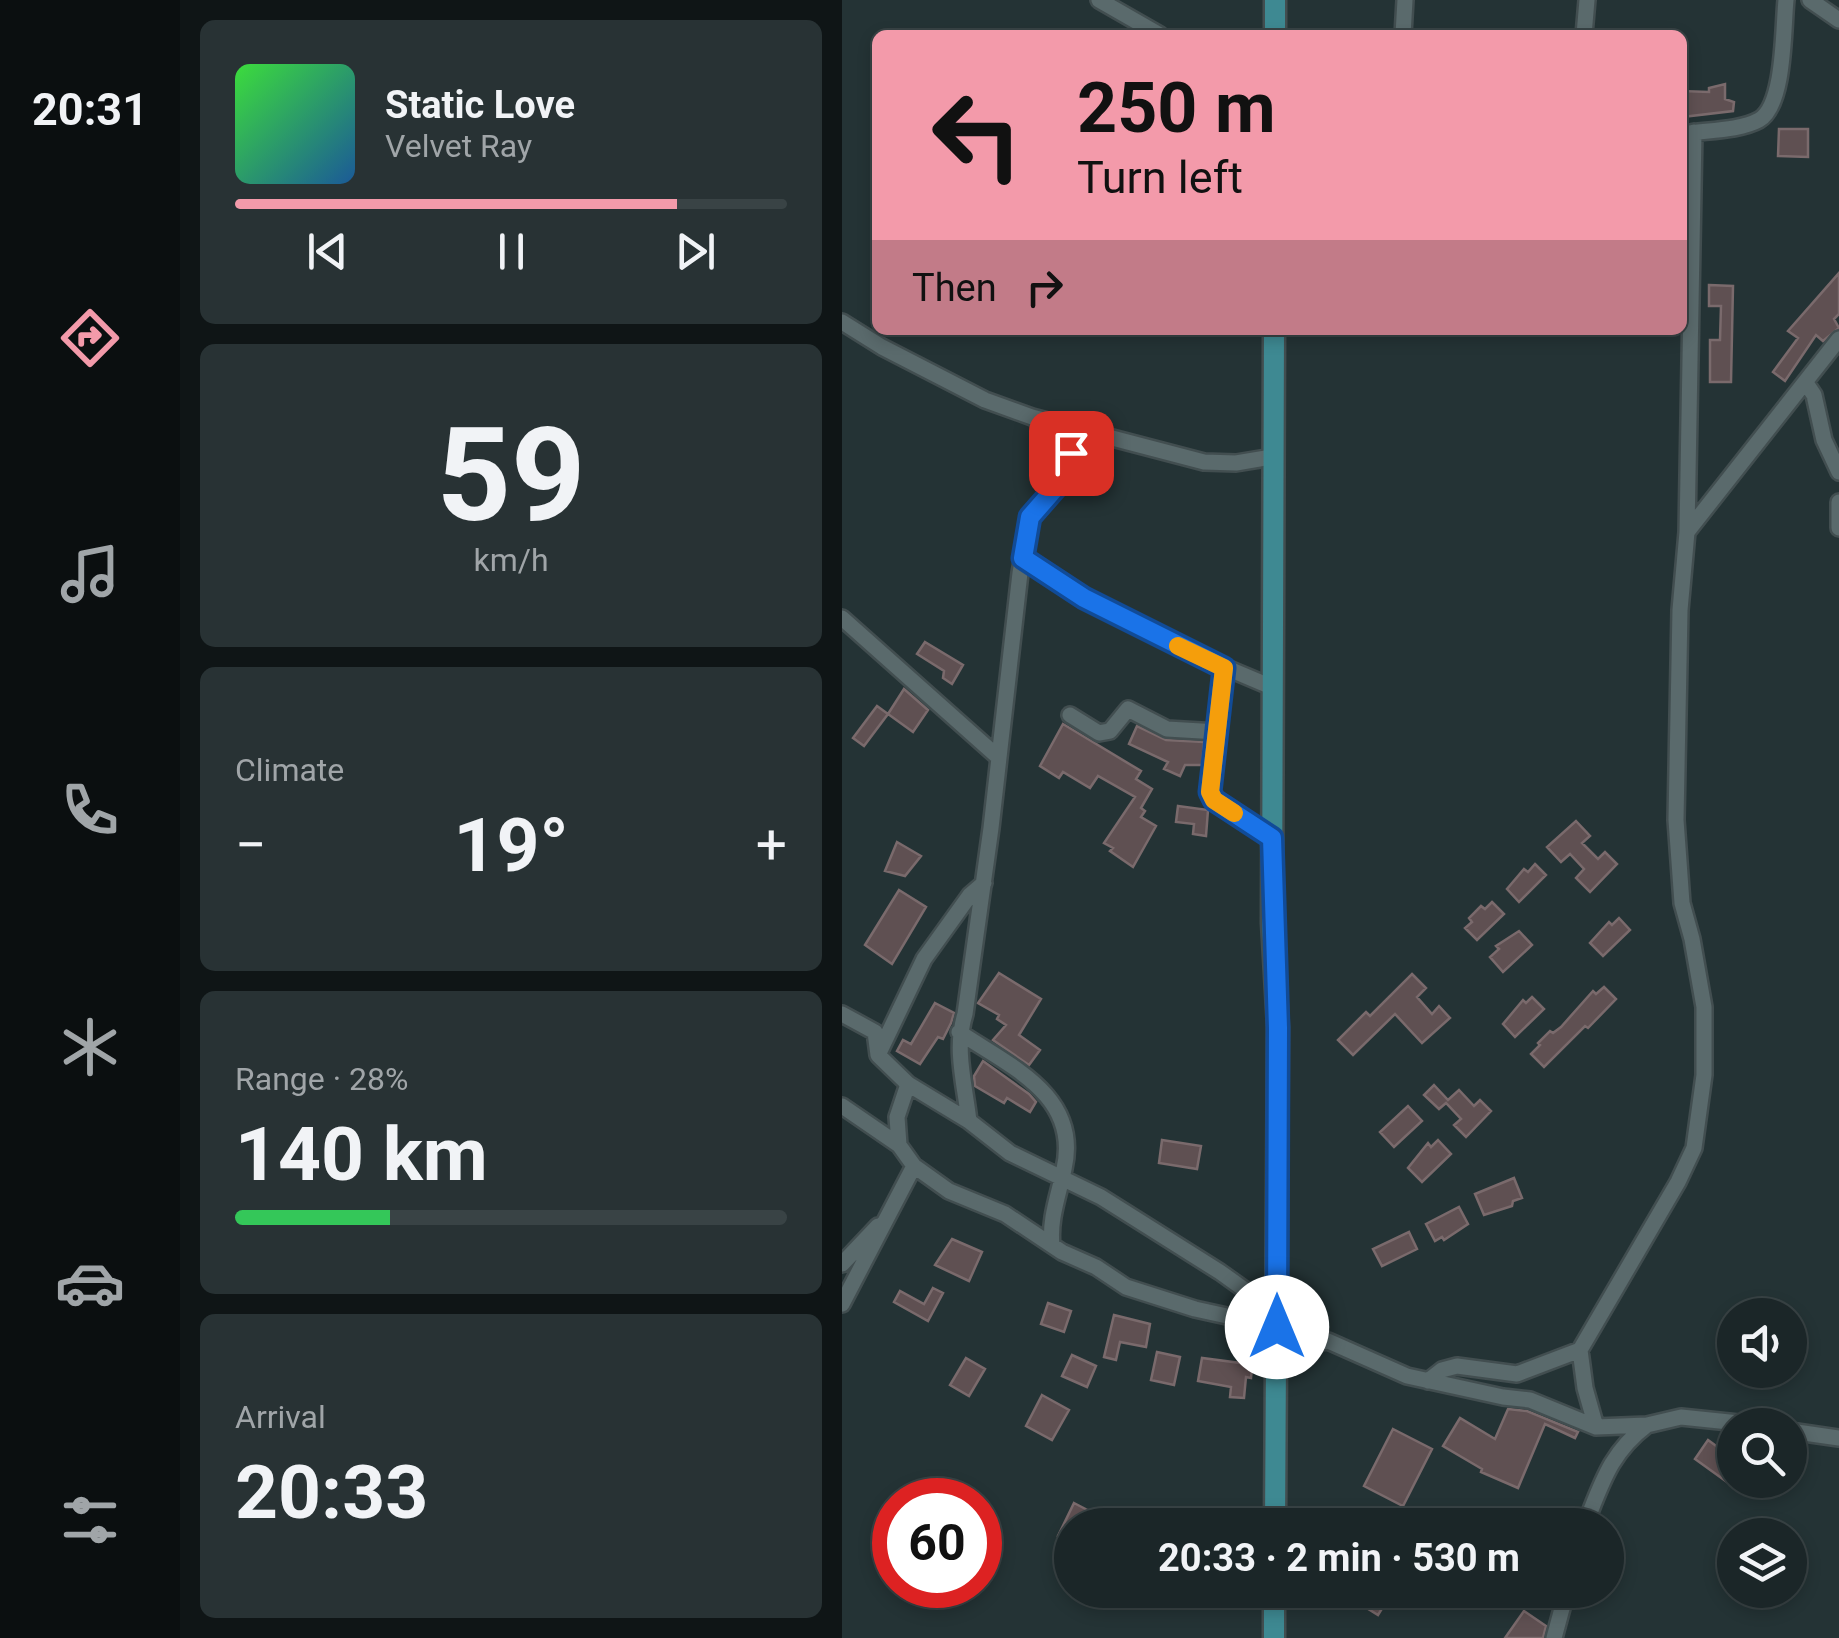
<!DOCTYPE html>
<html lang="en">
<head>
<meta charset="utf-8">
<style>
  :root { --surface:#1b2628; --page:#283234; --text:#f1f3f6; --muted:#a0a5a8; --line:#394345; --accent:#f39aaa }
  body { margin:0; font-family:Roboto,sans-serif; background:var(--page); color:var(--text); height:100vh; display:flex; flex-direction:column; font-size:38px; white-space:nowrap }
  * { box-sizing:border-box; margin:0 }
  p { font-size:32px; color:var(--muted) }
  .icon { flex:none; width:55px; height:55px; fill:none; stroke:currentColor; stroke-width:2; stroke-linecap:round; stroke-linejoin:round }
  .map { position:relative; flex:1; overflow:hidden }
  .drawer { display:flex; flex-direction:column; gap:20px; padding:20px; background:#0f1516; width:662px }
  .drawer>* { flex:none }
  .banner { position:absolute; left:30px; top:30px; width:815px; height:305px; border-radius:15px; box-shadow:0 5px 15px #0003,0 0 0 2px var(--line); background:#f39aaa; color:#111; overflow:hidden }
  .tools { position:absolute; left:875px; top:1298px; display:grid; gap:20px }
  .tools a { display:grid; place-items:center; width:90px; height:90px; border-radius:50%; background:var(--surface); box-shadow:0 5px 15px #0003,0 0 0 2px var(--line); font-size:50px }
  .speed { position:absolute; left:30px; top:1478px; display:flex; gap:20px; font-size:50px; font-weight:700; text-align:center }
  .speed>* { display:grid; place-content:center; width:130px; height:130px; border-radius:50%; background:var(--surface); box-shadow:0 5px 15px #0003,0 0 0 2px var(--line); line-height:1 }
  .speed .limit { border:15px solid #d22; background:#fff; color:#111 }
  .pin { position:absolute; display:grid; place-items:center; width:85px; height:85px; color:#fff; margin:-42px; border-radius:20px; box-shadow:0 5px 15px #0006 }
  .me { position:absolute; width:110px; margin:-55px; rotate:0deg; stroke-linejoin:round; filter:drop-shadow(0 0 8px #0008) }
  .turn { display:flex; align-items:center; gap:35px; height:210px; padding:0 40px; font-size:45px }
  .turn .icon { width:130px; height:130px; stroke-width:2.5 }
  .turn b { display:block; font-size:70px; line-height:85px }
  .then { display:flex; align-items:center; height:95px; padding:0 40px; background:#0003; gap:20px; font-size:38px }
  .big { font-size:75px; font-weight:700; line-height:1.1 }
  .drawer .widget { flex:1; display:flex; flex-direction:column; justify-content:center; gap:15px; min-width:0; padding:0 35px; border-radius:15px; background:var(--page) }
  .drawer .dial { align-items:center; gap:0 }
  .dial b { font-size:130px; line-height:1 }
  .song { display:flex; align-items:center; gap:30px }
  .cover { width:120px; height:120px; border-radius:15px; background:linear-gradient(135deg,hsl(120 70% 55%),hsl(210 70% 35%)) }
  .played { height:10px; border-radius:5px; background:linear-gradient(90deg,var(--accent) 80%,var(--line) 80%) }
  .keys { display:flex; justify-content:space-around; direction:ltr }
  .heat { display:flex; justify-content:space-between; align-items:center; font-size:55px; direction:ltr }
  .charge { height:15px; border-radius:8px; background:linear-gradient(90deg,#34c759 28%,var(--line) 0) }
  .trip { position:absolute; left:212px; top:1508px; width:570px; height:100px; border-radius:50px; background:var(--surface); box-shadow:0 5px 15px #0003,0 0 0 2px var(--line); font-weight:700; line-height:100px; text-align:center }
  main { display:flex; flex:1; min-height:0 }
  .dock { display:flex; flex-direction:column; width:180px; justify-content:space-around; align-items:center; background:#0b0f10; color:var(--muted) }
  .dock .icon { width:70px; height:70px }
  .dock .active { color:var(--accent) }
  .dock b { font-size:45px; color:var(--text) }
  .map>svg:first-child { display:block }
  .building { fill:#5f5052; stroke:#7a6a6c; stroke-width:2.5 }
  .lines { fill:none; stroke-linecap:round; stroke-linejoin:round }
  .minor-casing { stroke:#424e50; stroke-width:20 }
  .major-casing { stroke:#424e50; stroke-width:25 }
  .minor { stroke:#5a6a6c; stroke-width:15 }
  .major { stroke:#3e8992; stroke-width:20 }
  .route-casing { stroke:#114b97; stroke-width:25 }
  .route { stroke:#1a73e8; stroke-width:18 }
  .slow { stroke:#f59e0b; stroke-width:18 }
</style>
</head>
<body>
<main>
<nav class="dock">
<b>20:31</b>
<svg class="icon active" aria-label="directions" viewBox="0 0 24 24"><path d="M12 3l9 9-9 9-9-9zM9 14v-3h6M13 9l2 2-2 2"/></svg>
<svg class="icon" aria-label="music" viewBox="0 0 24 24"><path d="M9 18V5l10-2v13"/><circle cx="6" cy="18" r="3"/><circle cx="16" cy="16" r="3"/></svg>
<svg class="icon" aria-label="phone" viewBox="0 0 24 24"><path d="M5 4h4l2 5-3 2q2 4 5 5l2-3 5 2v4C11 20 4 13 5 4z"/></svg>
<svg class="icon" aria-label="climate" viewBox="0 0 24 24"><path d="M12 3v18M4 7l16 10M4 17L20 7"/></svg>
<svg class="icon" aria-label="car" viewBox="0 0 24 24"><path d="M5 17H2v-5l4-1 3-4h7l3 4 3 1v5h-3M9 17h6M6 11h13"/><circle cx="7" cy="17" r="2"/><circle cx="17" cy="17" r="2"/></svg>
<svg class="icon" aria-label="filters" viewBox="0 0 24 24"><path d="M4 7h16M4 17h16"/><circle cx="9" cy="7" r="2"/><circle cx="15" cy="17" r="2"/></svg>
</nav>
<section class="drawer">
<div class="widget">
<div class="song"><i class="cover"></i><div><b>Static Love</b><p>Velvet Ray</p></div></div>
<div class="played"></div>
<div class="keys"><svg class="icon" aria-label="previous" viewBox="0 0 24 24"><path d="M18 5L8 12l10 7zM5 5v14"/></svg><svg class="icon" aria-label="pause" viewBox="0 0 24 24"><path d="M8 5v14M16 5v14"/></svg><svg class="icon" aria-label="next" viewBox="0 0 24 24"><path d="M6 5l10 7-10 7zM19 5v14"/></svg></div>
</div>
<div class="widget dial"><b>59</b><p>km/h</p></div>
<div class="widget"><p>Climate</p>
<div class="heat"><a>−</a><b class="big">19°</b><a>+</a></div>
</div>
<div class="widget"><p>Range · 28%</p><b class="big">140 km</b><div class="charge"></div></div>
<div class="widget"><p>Arrival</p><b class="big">20:33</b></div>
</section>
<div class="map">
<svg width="997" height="1638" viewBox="0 0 997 1638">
  <rect width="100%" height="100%" fill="#243335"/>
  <!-- building -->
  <path class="building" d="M883,84V99L892,102L891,111L840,117V91L867,92V88Z
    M937,129H966V157L936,156Z
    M997,273V314L992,319L997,328L981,341L974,335L943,381L931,372L956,338L946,331Z
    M867,285L891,286L889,382H868V340H878L879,306H867Z
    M83,642L121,665L110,684L101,678L102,671L75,654Z
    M62,689L86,710L71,732L46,714Z
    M35,706L46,714L22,746L11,738Z
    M221,724L299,771L294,779L310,789L299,808L303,811L299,817L314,826L291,867L268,851L271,848L262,843L293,797L256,776L248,788L221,772L217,778L198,766Z
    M295,726L324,740L362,742L360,765H343L338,776L322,769L326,762L287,744Z
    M336,806L366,810L364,836L351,834L352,824L334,822Z
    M734,821L748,836L740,843L756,859L763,852L775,864L748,892L734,878L742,869L728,854L719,862L705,847Z
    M55,842L79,856L63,876L43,871Z
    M693,864L704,875L677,902L665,889L682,869L686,872Z
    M57,890L84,907L50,964L23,945Z
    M650,902L662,914L635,940L623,928L630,922L627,918L639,906L643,909Z
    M777,918L788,930L761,956L748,943L767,922L770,925Z
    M677,931L690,945L661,972L648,957L657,949L654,946Z
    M157,973L199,999L177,1035L198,1050L187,1065L151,1040L164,1025L155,1019L157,1015L136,1003Z
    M570,974L584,988L575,997L590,1014L597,1006L608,1018L580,1043L553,1014L511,1055L496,1040L524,1012L528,1016Z
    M762,987L774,999L746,1028L743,1026L702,1067L689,1054L698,1045L696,1043L708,1031L711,1033L719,1027L751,991L754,994Z
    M690,997L702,1009L673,1037L661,1024L681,1000L684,1003Z
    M93,1003L112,1013L109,1023L101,1039L96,1037L78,1064L55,1051L61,1040L69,1044Z
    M141,1061L187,1094L194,1102L188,1112L165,1098L162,1103L133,1086L132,1076Z
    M592,1085L606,1100L617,1090L632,1106L638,1100L649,1111L624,1137L612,1125L619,1119L604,1103L597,1109L582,1095Z
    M566,1106L580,1121L552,1147L538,1132Z
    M320,1140L359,1146L355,1169L317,1163Z
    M596,1140L609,1154L580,1182L566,1168L586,1143L589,1147Z
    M672,1178L680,1198L671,1201L670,1206L642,1215L633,1194Z
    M617,1207L626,1224L602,1240L600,1237L593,1241L584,1224Z
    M567,1232L575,1249L540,1266L531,1249Z
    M110,1239L140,1252L127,1281L93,1265Z
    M91,1288L101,1293L86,1321L52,1302L58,1291L82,1304Z
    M206,1303L229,1311L222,1332L199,1324Z
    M272,1315L308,1324L304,1347L278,1342L274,1360L262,1357Z
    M401,1347L412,1349L409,1378L404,1377L402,1398L388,1397L389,1387L356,1381L360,1358L399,1363Z
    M315,1352L338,1357L332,1385L309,1380Z
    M230,1355L254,1366L245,1387L220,1376Z
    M124,1358L143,1369L127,1396L108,1385Z
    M200,1395L227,1410L210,1440L184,1426Z
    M666,1409L685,1411L736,1432L733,1438L703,1424L676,1488L639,1472L640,1469L601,1446L618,1418L653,1439Z
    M551,1429L590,1449L561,1506L522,1486Z
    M866,1440L892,1459V1487L853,1459Z
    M232,1503L255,1515L250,1525H230V1543L216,1536Z
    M511,1590H531L546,1599L536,1615L507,1597Z
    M682,1611L704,1626L701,1638H663Z"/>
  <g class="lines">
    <defs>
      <path id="minor" d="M257,0L318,35
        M968,0L997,20
        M561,35L563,0
        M742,35L745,0
        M840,134C863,130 897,131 917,120C943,105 941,28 944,0
        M0,322L40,347L143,400L190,417L362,462L394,463L430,457
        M964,383L972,395L982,440L997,472
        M997,502V528
        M845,532L997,339
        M181,558C260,610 344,652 432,688
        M0,618L156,757
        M382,668L368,792L372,800L430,839
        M228,715L257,733L268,731L286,709L325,729L376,732
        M0,1014L33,1032L36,1055L66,1084L127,1121L168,1153L259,1197L378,1272L435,1313
        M117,1032C167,1066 239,1095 222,1169C217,1194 207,1219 210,1245
        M37,1053L82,959L128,895L142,883
        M0,1106L57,1145L72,1166L107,1191L163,1214L220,1252L254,1267L284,1287L353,1309L435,1327
        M127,1121C123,1085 112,1049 123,1014L149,828L178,573L187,522L218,481L235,430
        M57,1145L55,1117L66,1084
        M0,1264L36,1226
        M0,1304L72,1166
        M435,1348L486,1341L565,1376L661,1397L688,1400L754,1427L805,1425L839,1417L916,1425
        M738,1350L743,1388L754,1427
        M586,1381L600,1370L615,1366L675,1374L738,1350L836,1182L852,1148L862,1075V1007L850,939L840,903L834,820L838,610L845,532L852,132
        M948,1431L997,1438
        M743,1525C760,1483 768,1453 805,1425
        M712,1638L725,1590"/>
      <path id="major" d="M433,35V0
        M432,330L430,923L436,1027L433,1525
        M432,1638V1590"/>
    </defs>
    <!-- minor casing -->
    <use href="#minor" class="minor-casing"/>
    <!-- major casing -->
    <use href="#major" class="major-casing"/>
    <!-- minor -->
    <use href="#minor" class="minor"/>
    <!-- major -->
    <use href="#major" class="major"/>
  </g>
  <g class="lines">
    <defs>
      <path id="route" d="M229,453L216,485L188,517L181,558L242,598L382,668L368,792L372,800L430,838L436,1028L435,1327"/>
    </defs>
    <!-- route casing -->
    <use href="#route" class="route-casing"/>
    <!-- route -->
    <use href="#route" class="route"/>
    <!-- slow -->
    <path class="slow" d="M336,646L382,668L368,792L372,800L392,813"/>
  </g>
</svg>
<div class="tools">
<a><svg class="icon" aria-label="sound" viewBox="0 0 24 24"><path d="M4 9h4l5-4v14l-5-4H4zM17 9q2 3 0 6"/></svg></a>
<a><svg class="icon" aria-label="search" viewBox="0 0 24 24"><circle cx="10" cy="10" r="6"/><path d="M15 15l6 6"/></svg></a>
<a><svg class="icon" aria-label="layers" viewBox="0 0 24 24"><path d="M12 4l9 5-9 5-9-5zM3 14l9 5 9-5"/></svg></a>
</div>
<div class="speed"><div class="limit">60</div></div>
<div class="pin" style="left:229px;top:453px;background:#d93025"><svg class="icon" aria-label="arrive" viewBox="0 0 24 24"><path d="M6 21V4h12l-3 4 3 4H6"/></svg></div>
<svg class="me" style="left:435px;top:1327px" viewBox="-20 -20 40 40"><circle r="19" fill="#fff"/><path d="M0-13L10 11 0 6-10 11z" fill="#1a73e8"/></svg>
<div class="trip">20:33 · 2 min · 530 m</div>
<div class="banner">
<div class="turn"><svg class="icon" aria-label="left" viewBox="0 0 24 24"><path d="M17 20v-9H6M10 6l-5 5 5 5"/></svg><div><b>250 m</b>Turn left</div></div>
<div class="then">Then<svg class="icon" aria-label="right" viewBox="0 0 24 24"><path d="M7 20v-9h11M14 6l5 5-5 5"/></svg></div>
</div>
</div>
</main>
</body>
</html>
